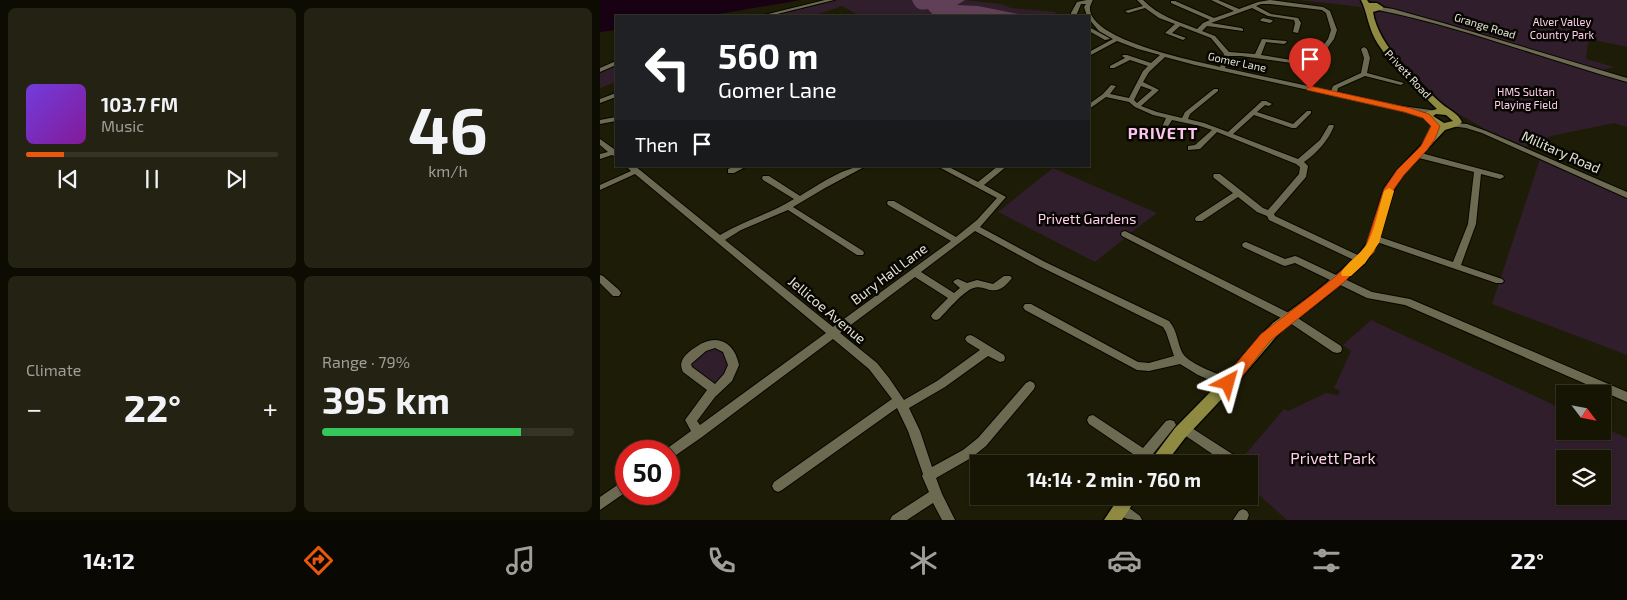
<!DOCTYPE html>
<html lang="en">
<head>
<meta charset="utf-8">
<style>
  :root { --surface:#161504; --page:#232213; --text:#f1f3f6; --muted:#9e9f9a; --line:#353426; --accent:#ea580c }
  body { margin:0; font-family:"Exo 2",sans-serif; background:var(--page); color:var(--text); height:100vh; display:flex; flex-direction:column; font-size:19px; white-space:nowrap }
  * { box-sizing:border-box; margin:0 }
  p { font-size:16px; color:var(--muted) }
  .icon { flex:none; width:28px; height:28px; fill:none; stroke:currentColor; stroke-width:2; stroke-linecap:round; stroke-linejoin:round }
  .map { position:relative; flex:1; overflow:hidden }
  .side { display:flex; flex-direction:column; gap:8px; padding:8px; background:#0c0c02; width:600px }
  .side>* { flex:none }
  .hud { position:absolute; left:15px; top:15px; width:475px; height:152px; border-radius:0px; box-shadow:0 1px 4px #0004,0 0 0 1px var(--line); background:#202124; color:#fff; overflow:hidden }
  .needle { width:32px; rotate:122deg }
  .tools { position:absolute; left:956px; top:385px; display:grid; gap:10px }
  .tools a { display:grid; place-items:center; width:55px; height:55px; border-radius:0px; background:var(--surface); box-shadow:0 1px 4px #0004,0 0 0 1px var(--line); font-size:25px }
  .speed { position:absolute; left:15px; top:440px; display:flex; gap:10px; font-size:25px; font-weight:700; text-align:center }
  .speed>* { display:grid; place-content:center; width:65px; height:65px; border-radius:50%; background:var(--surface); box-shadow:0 1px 4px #0004,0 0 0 1px var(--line); line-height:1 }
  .speed .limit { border:8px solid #d22; background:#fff; color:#111 }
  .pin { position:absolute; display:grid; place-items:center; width:42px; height:42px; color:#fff; margin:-51px -21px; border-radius:50% 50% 50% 0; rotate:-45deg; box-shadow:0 0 5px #0007 }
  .pin .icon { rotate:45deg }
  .me { position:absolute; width:55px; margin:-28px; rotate:39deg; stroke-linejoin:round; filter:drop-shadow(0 0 4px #0008) }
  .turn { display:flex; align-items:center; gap:18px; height:105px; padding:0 20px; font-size:22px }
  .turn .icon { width:65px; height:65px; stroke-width:2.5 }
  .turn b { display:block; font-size:35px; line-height:42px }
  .then { display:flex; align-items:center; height:48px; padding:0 20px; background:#0003; gap:10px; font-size:19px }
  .big { font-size:38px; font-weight:700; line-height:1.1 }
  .side .tile { flex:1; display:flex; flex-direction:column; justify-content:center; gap:8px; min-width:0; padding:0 18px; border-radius:8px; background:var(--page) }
  .side .dial { align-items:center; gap:0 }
  .dial b { font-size:65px; line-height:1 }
  .song { display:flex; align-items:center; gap:15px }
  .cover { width:60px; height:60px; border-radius:8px; background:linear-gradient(135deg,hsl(260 70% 55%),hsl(290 70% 35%)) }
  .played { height:5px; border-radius:2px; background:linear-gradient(90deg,var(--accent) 15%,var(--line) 15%) }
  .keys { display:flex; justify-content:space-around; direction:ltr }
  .heat { display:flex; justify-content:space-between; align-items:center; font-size:28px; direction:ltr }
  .charge { height:8px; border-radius:4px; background:linear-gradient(90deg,#34c759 79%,var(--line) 0) }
  .side .tiles { flex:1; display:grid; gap:8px; grid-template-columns:repeat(2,1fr) }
  .trip { position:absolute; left:370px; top:455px; width:288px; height:50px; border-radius:0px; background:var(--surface); box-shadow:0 1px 4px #0004,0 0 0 1px var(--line); font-weight:700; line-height:50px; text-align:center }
  .tabs { display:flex; height:80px; justify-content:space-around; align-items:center; background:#090802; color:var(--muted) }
  .tabs .icon { width:35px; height:35px }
  .tabs .active { color:var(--accent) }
  .tabs b { font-size:22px; color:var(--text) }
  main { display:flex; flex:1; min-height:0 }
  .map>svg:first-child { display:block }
  .green { fill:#311e2c; fill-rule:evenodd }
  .forest { fill:#604057 }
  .water { fill:#170112 }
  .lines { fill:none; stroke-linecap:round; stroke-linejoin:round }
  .minor-casing { stroke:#080600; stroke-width:2 }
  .major-casing { stroke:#080600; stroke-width:3 }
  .minor { fill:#6c6b52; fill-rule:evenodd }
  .major { fill:#8e8a41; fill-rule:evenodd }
  .route { fill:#ea580c; stroke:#983908 }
  .slow { fill:#f59e0b }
  .labels { text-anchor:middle; stroke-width:5; stroke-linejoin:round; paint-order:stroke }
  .far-park-label { font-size:11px; fill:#ffcff0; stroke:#070601 }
  .far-street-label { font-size:11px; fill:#e3e3d5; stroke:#070601 }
  .street-label { font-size:14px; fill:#e3e3d5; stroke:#070601 }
  .park-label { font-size:14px; fill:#ffcff0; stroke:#070601 }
  .far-district-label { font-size:16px; font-weight:bold; letter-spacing:1px; fill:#fdc6ed; stroke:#070601 }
  .near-park-label { font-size:16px; fill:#ffcff0; stroke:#070601 }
</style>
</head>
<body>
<main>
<section class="side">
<div class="tiles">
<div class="tile">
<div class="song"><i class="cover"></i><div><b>103.7 FM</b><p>Music</p></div></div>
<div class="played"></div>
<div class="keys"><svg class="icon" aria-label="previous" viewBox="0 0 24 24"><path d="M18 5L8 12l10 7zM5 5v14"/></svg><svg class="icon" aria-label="pause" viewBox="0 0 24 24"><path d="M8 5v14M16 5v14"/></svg><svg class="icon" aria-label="next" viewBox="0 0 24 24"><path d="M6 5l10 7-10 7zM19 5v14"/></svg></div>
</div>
<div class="tile dial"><b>46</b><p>km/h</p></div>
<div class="tile"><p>Climate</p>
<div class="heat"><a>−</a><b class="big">22°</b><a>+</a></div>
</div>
<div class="tile"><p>Range · 79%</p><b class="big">395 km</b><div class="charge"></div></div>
</div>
</section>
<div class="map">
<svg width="1027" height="520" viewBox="0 0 1027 520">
  <rect width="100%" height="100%" fill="#1d1c06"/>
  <!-- green -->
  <path class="green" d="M239,0H365L401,4L411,8L456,12L453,16H260L242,6L212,16H170Z
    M699,0H762L767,17H765L761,7Z
    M768,0H1027V47L994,40L988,43L986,59L1014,67L1002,70L1027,79L794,9Z
    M783,10L898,41L1027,81V127L1014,123L951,136L927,147L887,130L844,106L789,48L772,16L776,11Z
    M16,66V82L0,88V72Z
    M940,159L1027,198V355L892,304Z
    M453,168L557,213L530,233L524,234L525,238L495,262L398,212Z
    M771,320L965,410V431H1002L1003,427L1027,438V520H687L649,486V464H637L684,409L688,411L726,393L738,395L740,391L734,388L751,351L743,345ZM965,459H1002V496H965Z
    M121,346L132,364L116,386L109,379L90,368C96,349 103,348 121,346Z"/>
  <!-- forest -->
  <path class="forest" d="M312,0H365L357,5L378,6L428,16H329L333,15L328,9C319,11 315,8 312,0Z"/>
  <!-- water -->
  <path class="water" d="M0,0H201L107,16H16V30L0,32Z"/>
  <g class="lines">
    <defs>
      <path id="minor" d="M225,0H234L169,16H160Z
        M487,0H493C492,1 490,7 490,7C487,40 595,61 620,67L624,54L611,38L580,26L572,33L586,38L583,40L565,33L575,24L559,18L545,8L528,13L525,11L543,6L537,0H543C559,16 576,21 597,29L603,23L610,20L571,3V1H575L614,18L634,11L611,0H618L639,9L658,2L670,0L723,7L730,11L737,30L734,39L714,66L641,56H629L625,68L731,91L733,86L761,73L764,58L761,49L764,47L767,49L770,58L767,73L804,83L801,85L765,76L738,88L737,92L794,105L831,110L833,111V113L794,109L595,65L565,57L549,72L543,82L559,90L541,106L557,112L582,118L585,112L614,89H618V91L590,114L588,119L604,123L628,132L662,101H666L672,104L669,106L665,105L657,112L693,124L707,111H711V113L696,128H692L654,115L633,134L698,159L720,140L729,125H733L734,126C728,141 717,153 704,162L708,166L706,177L674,214L675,216L764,258L765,260L764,262H758L669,220L667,216L657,212L638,197L602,221H596L595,219L596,217L633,193L614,178L613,176L614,174H620L663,208L668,210L699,174L700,167L696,164L617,132L600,149L588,150V146L595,145L612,130L600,126L572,120L567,128H563L562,127L566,118L553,115L535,107L529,102L506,97L489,109V104L503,94L511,85L516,86L510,94L529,98L543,71L548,66L530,60L514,68H510V66L525,58L522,56L523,55H527L551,63L560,55L538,49L517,41L489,56V52L513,39L499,31L489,19V16H487L484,7L486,4H481L476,16H471V13L477,2ZM661,4H670L722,10L726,13L731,30L728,39L710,63L661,55L666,42L684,44L687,42L686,41L662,39L655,54L629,52L615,36L602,31L607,26L643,31V29L641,28L611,23L652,8L668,16L694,20L695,23L693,32L698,33L701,23L698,18L671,14L656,6ZM541,86L552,90L537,103L534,100Z
        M780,7L793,9L843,23L1027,78V82C944,59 863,27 778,10L777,9Z
        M663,18L672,20L673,21L670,23L661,21L660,20Z
        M489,27L509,38L510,39L505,40L489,31Z
        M16,61V65L0,72V68Z
        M16,93V97L0,103V99Z
        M16,117V121L0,124V120Z
        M853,123L867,124L886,131L1027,192V198L882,133L866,128L851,126L850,125Z
        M0,139L14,149H16V157L12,155L0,159V154L8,152L0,145Z
        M815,153H821L903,175L904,177L900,179L881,174L876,224L861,265L902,279L904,281L902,283H896L771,240L770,238L771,236L774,235L853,262L868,224L874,172L815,157Z
        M26,166H35L120,235C143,221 170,214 194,199L163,180L162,178L163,176H169L200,196C218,185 245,166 266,166L225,188L193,207L263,251L264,253L263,255H257L188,210L141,230L125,240L233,327L351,241L288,205L287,203L288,201H294L356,237L377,220L397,198L337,166H347L378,182L398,166H407L384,185L406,197L380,227L445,262L569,321C578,331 577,344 583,354C591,365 619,374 632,380L633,383L632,386L628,388L598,375L580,364L549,371L537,370L425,310L423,307L425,304H431L538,362L549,363L574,356L566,332L563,327L439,266L375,231L321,272L354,293L360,288L353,282L355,280L358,279L367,283L377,280L393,284L404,276H410L412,278C393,303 386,281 371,289C361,294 347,311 339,319L336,320L333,319L331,316L333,313L348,298L315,277L240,333L277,363L289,378L304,400L337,381L380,350L367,342L365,339L367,336L370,335L373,336L404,355L405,358L404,361L400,362L388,356L345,387L309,408L320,431L332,467L363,450L378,438L426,383L430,381L434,383L435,386L434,389L386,446L371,458L336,478L342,494L355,520H342L333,503L307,520H290L292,516L329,492L322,476L323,474L308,431L297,408L182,490L178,492L174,490L172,486L174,482L292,399L269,369L233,339L102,437L69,460V451H64L65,450L91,431L85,420L107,390L83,372C82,369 80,365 82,361C84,355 91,350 96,347C116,333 134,341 139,365L132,381L115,397L97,421L100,425L226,333L35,174L0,190V185L31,171ZM115,348L123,352L128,365L124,374L115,384L92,367L91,364L106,351Z
        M136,166H147L134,173H128V169Z
        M525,231L693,315L741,346L742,349L741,352L737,353L733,352L687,321L522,236L521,234L522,232Z
        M646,242L685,259L695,256L698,257L772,292L810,299L1027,392V402L805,305L767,298L695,263L685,266L682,265L643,247L642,245L643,243Z
        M0,275L3,276L19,290L21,293L19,296H13L0,283Z
        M493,415L543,448L566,421L570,420L574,421L576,425L545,464H531L536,456L489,424L487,420L489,416Z
        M584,423L640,459L642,464H627L580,432L578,428L580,424Z
        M26,479V492L0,510V497Z
        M521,502L540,516L542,520C531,520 520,520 515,508L517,504Z
        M643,509L647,511L649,515L647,520H633L639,511Z"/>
      <path id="major" d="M761,0H767L769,3H777L783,7V9L773,12C778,46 818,82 842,104C849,110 858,113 862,122L858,126L845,130L803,175L794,189L778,243L765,263L724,298L681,331L633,387L585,438L565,464H548L575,428L623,379L662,334L673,323L716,292L757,257L768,242L784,189L797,171L838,127L832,124L825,117L826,112L837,109C817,89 789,64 775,39C768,26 767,12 761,0ZM836,114L846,115L853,121L844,123L833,116Z
        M520,496H538L522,520H504Z"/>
    </defs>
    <!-- minor casing -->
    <use href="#minor" class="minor-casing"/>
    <!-- major casing -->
    <use href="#major" class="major-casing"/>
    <!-- minor -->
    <use href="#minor" class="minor"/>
    <!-- major -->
    <use href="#major" class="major"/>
  </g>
  <!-- route -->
  <path class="route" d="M710,86L810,108L829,114L840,126L835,139L827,150L804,175L794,189L774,252L743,283L670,341L633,388L628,389L623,388L621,383L623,379L661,334L735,277L765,248L784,189L797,170L821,146L831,126L823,118L804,112L707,90L706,89Z"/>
  <!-- slow -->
  <path class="slow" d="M789,188L794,191L779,243L765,263L751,276H742L741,273C747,262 760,255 767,244C775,231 779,206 784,191Z"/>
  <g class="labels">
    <!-- far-park labels -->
    <g class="far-park-label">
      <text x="962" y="26">Alver Valley<tspan x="962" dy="13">Country Park</tspan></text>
      <text x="926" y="96">HMS Sultan<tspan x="926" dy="13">Playing Field</tspan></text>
    </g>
    <!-- far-street labels -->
    <g class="far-street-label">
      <text transform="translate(885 26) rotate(17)" y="4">Grange Road</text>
      <text transform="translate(637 62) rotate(12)" y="4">Gomer Lane</text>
      <text transform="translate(808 74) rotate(47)" y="4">Privett Road</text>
    </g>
    <!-- street labels -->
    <g class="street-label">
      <text transform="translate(961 152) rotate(24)" y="5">Military Road</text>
      <text transform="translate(289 274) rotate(-37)" y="5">Bury Hall Lane</text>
      <text transform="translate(227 310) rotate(40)" y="5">Jellicoe Avenue</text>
    </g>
    <!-- park labels -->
    <g class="park-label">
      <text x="487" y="224">Privett Gardens</text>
    </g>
    <!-- far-district labels -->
    <g class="far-district-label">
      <text x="563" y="139">PRIVETT</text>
    </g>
    <!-- near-park labels -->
    <g class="near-park-label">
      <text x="733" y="464">Privett Park</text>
    </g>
  </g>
</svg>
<div class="tools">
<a><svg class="needle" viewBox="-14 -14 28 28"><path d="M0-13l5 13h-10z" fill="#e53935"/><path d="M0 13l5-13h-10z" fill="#9e9f9a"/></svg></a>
<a><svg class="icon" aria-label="layers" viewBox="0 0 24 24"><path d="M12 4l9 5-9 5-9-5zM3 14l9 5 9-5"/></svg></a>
</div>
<div class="speed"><div class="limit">50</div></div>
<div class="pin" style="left:710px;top:89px;background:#d93025"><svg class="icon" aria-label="arrive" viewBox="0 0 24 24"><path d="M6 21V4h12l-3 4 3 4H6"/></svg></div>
<svg class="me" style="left:628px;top:383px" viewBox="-20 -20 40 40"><path d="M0-17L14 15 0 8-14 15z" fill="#ea580c" stroke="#fff" stroke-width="4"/></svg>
<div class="trip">14:14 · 2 min · 760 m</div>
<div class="hud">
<div class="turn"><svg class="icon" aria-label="left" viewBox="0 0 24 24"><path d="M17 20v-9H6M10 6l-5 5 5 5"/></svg><div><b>560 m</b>Gomer Lane</div></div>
<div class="then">Then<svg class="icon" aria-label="arrive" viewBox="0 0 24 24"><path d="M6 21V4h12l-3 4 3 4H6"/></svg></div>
</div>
</div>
</main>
<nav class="tabs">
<b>14:12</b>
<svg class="icon active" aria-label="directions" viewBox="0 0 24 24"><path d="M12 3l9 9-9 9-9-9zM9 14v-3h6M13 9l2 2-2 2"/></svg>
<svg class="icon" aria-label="music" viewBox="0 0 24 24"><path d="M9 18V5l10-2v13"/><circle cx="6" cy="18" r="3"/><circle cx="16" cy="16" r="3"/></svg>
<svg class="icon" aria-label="phone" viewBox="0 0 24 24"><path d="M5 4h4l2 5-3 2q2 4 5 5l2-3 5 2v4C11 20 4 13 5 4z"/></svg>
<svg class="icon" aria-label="climate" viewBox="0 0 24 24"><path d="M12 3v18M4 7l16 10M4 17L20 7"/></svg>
<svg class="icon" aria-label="car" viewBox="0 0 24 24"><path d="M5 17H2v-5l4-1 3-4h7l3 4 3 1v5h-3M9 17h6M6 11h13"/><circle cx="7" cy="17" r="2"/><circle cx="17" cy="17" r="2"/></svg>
<svg class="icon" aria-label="filters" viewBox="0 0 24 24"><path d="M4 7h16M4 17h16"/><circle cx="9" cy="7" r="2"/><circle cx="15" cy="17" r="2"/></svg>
<b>22°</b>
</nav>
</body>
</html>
